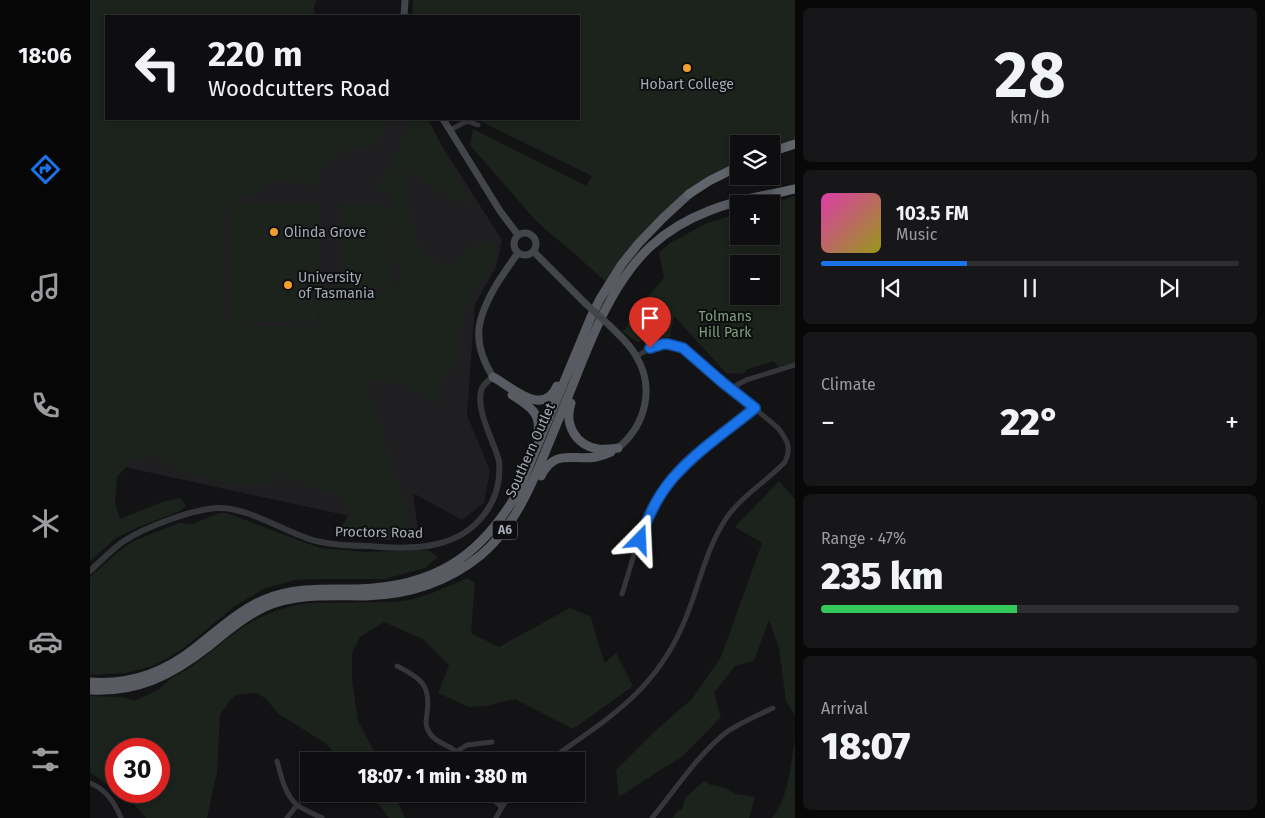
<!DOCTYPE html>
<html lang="en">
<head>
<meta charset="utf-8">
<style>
  :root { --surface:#0e0e10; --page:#171719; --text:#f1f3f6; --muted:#9b9c9f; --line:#2e2e30; --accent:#1a73e8 }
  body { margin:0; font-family:"Fira Sans",sans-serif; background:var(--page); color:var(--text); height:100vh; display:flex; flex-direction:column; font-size:19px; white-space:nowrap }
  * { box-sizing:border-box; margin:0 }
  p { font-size:16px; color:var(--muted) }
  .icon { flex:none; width:28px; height:28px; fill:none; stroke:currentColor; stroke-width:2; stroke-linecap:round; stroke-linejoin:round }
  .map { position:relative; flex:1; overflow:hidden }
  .sheet { display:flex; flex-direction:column; gap:8px; padding:8px; background:#080809; width:470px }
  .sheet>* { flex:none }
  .banner { position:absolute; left:15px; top:15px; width:475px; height:105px; border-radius:0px; box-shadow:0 2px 8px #0003,0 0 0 1px var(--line); background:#0e0e10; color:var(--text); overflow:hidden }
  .fabs { position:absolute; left:640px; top:135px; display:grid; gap:10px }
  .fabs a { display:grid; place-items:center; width:50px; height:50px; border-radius:0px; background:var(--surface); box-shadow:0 2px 8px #0003,0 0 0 1px var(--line); font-size:25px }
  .speed { position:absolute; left:15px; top:738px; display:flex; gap:10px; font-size:25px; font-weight:700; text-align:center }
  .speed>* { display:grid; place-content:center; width:65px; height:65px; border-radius:50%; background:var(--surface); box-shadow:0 2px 8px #0003,0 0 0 1px var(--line); line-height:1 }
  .speed .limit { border:8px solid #d22; background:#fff; color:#111 }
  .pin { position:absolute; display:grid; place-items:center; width:42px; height:42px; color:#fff; margin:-51px -21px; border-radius:50% 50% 50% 0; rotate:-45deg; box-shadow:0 0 5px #0007 }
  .pin .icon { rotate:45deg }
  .me { position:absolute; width:55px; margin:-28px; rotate:21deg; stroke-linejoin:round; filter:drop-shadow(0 0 4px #0008) }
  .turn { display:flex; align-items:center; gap:18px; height:105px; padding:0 20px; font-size:22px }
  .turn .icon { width:65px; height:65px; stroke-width:2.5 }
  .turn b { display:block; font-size:35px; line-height:42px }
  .big { font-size:38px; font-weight:800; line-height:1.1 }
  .sheet .tile { flex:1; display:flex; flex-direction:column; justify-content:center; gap:8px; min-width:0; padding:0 18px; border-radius:8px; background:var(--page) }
  .sheet .dial { align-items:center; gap:0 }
  .dial b { font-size:65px; line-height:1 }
  .song { display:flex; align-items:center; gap:15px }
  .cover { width:60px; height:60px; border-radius:8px; background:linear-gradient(135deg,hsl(320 70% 55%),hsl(60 70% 35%)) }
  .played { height:5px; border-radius:2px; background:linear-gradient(90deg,var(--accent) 35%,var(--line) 35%) }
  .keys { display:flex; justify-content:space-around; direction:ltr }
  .heat { display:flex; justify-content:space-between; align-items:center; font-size:28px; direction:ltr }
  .charge { height:8px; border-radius:4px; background:linear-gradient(90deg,#34c759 47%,var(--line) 0) }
  .trip { position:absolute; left:210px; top:752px; width:285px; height:50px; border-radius:0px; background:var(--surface); box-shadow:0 2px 8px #0003,0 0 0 1px var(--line); font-weight:800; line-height:50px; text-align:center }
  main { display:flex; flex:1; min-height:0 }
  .tabs { display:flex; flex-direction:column; width:90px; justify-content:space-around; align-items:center; background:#060606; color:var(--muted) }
  .tabs .icon { width:35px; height:35px }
  .tabs .current { color:var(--accent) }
  .tabs b { font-size:22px; color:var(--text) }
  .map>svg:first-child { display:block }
  .built { fill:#1f1f22 }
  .green { fill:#1b231c; fill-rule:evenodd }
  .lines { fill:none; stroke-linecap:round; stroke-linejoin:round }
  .minor { stroke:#34363a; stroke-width:5 }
  .tertiary { stroke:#34363a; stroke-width:6 }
  .secondary { stroke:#42454a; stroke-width:7 }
  .trunk { stroke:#585c62; stroke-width:9 }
  .motorway { stroke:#60646b; stroke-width:9 }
  .secondary-bridge { stroke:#42454a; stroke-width:7 }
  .route-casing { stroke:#114b97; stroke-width:12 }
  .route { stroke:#1a73e8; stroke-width:9 }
  .poi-dot { fill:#f29f2e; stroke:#0e0e10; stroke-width:2 }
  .labels { text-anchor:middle; stroke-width:4; stroke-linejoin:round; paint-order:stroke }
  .shield { fill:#0e0e10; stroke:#787c84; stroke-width:1 }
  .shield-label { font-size:12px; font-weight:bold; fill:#a5abb5 }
  .poi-label { font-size:14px; fill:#a5abb5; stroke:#0e0e10; text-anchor:start }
  .park-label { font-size:14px; fill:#7ca17b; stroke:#0e0e10 }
  .street-label { font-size:14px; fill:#a5abb5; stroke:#0e0e10 }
</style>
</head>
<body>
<main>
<nav class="tabs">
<b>18:06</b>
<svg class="icon current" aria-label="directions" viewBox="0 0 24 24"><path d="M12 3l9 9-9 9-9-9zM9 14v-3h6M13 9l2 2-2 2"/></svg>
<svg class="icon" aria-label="music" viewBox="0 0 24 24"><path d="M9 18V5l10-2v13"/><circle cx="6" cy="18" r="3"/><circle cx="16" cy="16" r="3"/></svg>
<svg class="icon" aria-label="phone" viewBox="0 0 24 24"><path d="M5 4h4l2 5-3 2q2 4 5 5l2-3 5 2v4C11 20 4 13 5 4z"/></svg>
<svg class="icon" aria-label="climate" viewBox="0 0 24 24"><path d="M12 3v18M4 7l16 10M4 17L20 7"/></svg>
<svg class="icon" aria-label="car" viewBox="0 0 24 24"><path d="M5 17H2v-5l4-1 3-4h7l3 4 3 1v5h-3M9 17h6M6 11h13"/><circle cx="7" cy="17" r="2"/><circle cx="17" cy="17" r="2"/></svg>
<svg class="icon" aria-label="filters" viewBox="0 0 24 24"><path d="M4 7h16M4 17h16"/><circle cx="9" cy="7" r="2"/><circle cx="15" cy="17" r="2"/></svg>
</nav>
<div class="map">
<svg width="705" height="818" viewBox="0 0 705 818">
  <rect width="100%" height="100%" fill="#131315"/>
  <!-- built -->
  <path class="built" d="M0,0L16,16V119H335L412,240L406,267L385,304L377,415L400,471L394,503L372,520L323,493L328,531L21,464Z"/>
  <!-- green -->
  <path class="green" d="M0,0H226L224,8L225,16H16V119H300L287,145L257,148L229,172L225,186L206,182H178C171,188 164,197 154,198C145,200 144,197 135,203L133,254L134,319L136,323L159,325L224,328L229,322L232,286H238L247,295L255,290L289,293L304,288L310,281L301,196L288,188L290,180L299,171L304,159L313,139L318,119H337L339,121L382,204L368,201L315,170V186L325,238L331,248L344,260L361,267C377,255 383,236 407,243L404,262L382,294L375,312L368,332L369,358L352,383L347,403L309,383L281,380L278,393L292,429L299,457L319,515L320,538L297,540L247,535L251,527L261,512L249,496L184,473L188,483L168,484L155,487L128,482L90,471L70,457L43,459L27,477L25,503L30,519L72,502L90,498L96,506L90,511L44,529L26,538L0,561Z
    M323,0H705V144L681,152V144H649V166L639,170L573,218L518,284L486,255L446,221L380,145L383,129L496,186L502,176L392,122L393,119H489V16H322Z
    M705,196V363L688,367L683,361L656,370V372L651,374L636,373L584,316L580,337L563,338L547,342L533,332L548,307L574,278L569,252L580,243L615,224L649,213V236H681V204H680ZM649,264H681V296H649Z
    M139,202H229L227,323L138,322Z
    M251,204L300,206L303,287L252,289Z
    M689,481L705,499V716L696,701L689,648L679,620L664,661L645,666L624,693L631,717L592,757L572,769L529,797L526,770L565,731L602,699L631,657L672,543L645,527Z
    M130,513H137L216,543L231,548L276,552L338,550L348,557L335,568L295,579H227L205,580L176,588L146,605L94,648L72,661L62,666L36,673L0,675V577L28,552L44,541L89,523L103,524L126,514Z
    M378,578L385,583L381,633L409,647L480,608L501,617L507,640L515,663L526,653L543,686L483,729L425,699L396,706L379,707L348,693L359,665L333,639L294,622L270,637L262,653V679L268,721L289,761H254L235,743L189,714L175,698L166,693L153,694L144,696L130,714L127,772L117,818H56L43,803L27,791H69V749H26V791L0,772V696L33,697L44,701L68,690L83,677L97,670L112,659L144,633L161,622L180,613L205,605L219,603L302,602L319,600L340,594Z
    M705,740V818H682C699,797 700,766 705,740Z
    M614,781L621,785L633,787L646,794L665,797L659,818H583L586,812L592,809L595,798Z
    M281,794H304L315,818H299Z"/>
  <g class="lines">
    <!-- minor -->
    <path class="minor" d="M360,130L377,121L388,125
      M642,390L647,385L656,380L705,365
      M532,594C540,569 547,541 558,517C582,468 624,441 665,408
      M307,666C331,678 341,685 337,713C336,720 335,726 339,732C345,743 358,744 367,752C369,754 372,758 374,761
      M366,752L377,745L402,742
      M187,761C191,776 195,795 207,805C214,810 224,814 232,818
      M458,761C513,722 562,694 591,629C608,593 613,555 635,520C651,496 676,482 695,462C702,447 697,440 688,428L593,348C574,340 563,346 547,356
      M0,783C16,789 25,803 31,818
      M396,794L412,807
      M197,818L207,805
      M406,818L412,807L421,794
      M562,818C585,790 609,753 638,731C652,722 668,715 683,708"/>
    <!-- tertiary -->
    <path class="tertiary" d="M0,571C11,561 22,549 34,541C55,527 101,510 126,508C157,506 196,533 226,541C243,545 262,546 279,546C300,548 327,549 347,544C386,535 413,502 409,461C404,441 384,408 392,388C395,383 399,380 403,377"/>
    <!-- secondary -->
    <path class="secondary" d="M314,16L315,0
      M353,119L410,211L428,235
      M424 244a11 11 0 1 1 22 0a11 11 0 1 1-22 0Z
      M444,252L495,303
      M520,326C529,335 540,344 546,356C565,387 556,425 528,448
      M403,377C380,340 387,317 408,282C415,272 421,262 428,253"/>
    <!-- trunk -->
    <path class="trunk" d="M403,377C422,387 453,418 467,386
      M422,395C440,406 453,414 447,437
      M481,403C474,424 485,445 508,449C515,450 521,449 528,448
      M451,476C465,448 483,461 506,457C511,456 517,454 521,452
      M0,682C39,685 75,672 105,648C127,631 148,611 173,600C204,587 235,589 267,589C344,587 391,557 429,490L501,317L510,299L532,264L548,244L573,218L599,194
      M0,690C47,693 82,675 118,647C136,632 154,617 175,607C206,593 241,596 275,596C317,595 358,582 391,555C422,529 439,491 454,455C464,431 474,406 484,382C502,336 524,280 561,246C596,214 641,201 687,193"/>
    <!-- motorway -->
    <path class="motorway" d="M681,152L705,144
      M687,193L705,189
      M599,194L619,181L649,166"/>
    <!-- secondary-bridge -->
    <path class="secondary-bridge" d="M495,303L520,326"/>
  </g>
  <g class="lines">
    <defs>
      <path id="route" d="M550,540C557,518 567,497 582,479C605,452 638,430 665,408L632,382L593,348L578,344H573L560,348"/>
    </defs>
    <!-- route casing -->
    <use href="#route" class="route-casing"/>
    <!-- route -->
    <use href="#route" class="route"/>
  </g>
  <!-- markers -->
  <g class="poi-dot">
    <circle cx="597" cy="68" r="5"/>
    <circle cx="184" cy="232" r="5"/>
    <circle cx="198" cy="285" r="5"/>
  </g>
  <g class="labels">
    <!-- shield labels -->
    <rect class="shield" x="402.5" y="520.5" width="25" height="19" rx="4"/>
    <g class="shield-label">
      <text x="415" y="534">A6</text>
    </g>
    <!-- poi labels -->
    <g class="poi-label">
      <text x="597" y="89" text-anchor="middle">Hobart College</text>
      <text x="194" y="237">Olinda Grove</text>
      <text x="208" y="282">University<tspan x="208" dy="16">of Tasmania</tspan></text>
    </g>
    <!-- park labels -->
    <g class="park-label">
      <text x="635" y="321">Tolmans<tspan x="635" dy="16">Hill Park</tspan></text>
    </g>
    <!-- street labels -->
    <g class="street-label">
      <text transform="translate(440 450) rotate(-66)" y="5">Southern Outlet</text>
      <text transform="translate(289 532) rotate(1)" y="5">Proctors Road</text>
    </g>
  </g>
</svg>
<div class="fabs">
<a><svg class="icon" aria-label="layers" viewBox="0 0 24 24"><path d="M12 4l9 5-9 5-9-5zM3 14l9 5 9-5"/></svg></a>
<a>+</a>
<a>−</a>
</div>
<div class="speed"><div class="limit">30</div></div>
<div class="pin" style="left:560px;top:348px;background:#d93025"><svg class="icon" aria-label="arrive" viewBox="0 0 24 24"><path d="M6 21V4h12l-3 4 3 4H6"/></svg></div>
<svg class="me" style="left:550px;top:540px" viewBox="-20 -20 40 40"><path d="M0-17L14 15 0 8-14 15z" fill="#1a73e8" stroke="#fff" stroke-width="4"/></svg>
<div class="trip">18:07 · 1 min · 380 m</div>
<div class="banner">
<div class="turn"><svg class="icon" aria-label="left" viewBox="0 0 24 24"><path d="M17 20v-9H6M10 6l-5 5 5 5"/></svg><div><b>220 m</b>Woodcutters Road</div></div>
</div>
</div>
<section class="sheet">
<div class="tile dial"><b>28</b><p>km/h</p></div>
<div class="tile">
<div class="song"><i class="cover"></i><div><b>103.5 FM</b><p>Music</p></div></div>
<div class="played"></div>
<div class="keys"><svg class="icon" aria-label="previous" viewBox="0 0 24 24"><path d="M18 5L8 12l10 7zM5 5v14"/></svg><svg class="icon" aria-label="pause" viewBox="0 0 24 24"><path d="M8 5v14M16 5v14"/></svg><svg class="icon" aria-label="next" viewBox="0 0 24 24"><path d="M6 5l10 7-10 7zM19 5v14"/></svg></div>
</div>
<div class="tile"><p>Climate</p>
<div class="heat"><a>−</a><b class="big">22°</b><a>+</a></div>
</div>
<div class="tile"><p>Range · 47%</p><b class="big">235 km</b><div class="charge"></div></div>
<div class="tile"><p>Arrival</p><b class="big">18:07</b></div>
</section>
</main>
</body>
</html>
